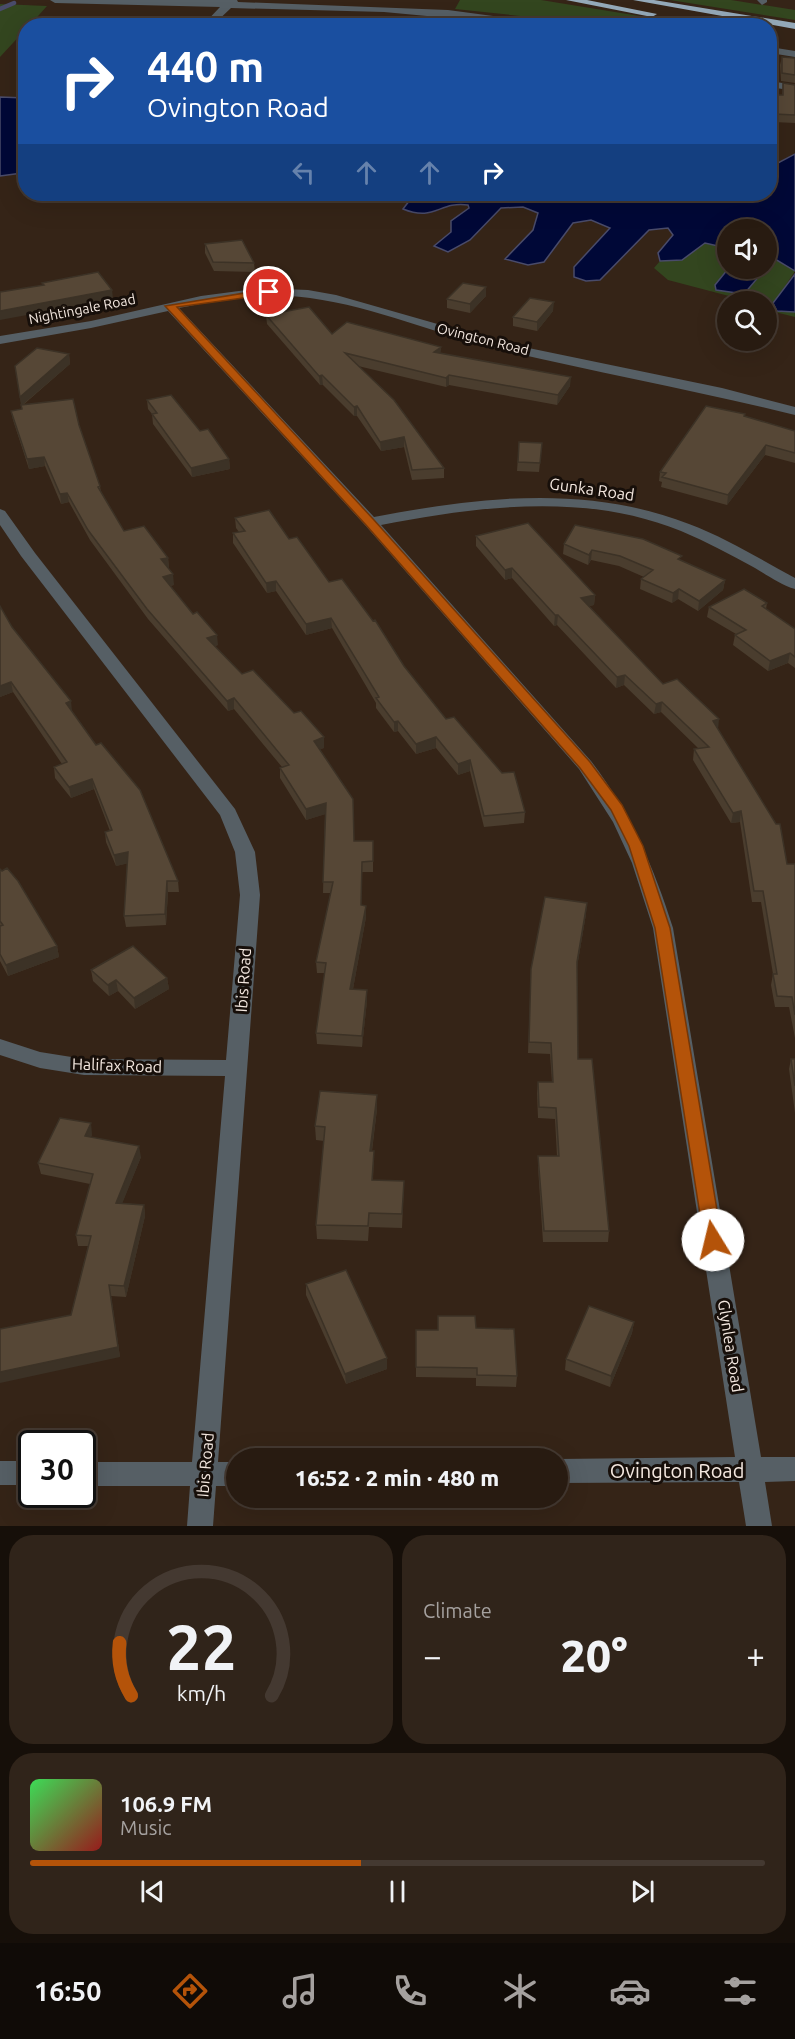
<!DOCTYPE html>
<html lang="en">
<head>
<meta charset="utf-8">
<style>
  :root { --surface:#281b11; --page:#30241a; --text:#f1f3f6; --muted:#a5a19f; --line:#443931; --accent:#b45309 }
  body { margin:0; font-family:Ubuntu,sans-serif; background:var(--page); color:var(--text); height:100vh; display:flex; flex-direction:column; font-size:22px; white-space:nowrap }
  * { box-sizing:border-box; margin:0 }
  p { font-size:20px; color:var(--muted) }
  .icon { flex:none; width:33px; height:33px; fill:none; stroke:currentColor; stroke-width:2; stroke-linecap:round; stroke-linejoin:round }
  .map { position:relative; height:1526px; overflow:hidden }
  .sheet { display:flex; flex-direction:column; gap:9px; padding:9px; background:#160f09; flex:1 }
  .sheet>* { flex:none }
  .hud { position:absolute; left:18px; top:18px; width:759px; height:183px; border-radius:24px; box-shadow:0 6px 24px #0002,0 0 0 2px var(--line); background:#1a4fa0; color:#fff; overflow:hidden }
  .buttons { position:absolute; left:717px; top:219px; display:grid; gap:12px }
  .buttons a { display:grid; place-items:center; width:60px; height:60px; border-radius:50%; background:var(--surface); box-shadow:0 6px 24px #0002,0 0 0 2px var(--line); font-size:30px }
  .speed { position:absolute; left:18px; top:1430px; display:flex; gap:12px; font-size:30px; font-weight:700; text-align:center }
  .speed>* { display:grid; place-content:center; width:78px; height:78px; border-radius:50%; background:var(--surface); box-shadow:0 6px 24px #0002,0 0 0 2px var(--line); line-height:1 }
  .speed .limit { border:3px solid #111; border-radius:9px; background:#fff; color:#111 }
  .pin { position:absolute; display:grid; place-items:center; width:51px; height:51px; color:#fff; margin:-26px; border:3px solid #fff; border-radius:50%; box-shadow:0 2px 6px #0007 }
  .me { position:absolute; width:66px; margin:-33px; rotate:351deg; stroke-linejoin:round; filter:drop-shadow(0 0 4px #0008) }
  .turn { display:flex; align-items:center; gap:21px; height:126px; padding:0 30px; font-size:27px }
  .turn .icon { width:78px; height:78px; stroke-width:2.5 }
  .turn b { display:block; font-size:42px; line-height:51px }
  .lanes { display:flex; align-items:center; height:57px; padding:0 30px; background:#0003; justify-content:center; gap:30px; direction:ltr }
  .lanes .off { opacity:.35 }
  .big { font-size:45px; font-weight:800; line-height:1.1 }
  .sheet .widget { flex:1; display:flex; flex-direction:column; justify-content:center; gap:9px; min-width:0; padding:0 21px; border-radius:24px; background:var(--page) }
  .sheet .dial { align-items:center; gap:0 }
  .dial svg { height:156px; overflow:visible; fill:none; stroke:var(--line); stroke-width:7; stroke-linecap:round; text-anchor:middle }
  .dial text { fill:var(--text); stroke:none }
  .song { display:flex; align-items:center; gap:18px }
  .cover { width:72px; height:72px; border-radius:9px; background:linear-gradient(135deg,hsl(130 70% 55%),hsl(0 70% 35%)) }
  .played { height:6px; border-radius:3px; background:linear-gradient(90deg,var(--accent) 45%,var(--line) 45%) }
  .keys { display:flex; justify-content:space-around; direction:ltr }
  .heat { display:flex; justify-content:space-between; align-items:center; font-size:33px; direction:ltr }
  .sheet .tiles { flex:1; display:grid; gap:9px; grid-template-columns:1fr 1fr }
  .widget:last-child { grid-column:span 2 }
  .trip { position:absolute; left:226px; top:1448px; width:342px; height:60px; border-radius:30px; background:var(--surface); box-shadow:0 6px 24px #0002,0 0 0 2px var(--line); font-weight:800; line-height:60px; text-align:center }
  .tabs { display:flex; height:96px; justify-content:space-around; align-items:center; background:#100b07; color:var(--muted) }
  .tabs .icon { width:42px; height:42px }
  .tabs .selected { color:var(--accent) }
  .tabs b { font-size:27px; color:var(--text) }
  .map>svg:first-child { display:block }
  .green { fill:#33461f }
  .water { fill:#000837; stroke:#494b6a; stroke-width:1.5 }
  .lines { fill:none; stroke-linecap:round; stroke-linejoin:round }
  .stream { stroke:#494b6a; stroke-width:4.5 }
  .minor { fill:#565f65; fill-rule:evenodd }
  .highway { fill:#95aaba; fill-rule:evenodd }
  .wall { fill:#4a3d2e }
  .shaded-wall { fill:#3c3226 }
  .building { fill:#564736; stroke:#3c3226; stroke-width:1.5 }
  .route { fill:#b45309; stroke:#753606; stroke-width:1.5 }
  .labels { text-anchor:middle; stroke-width:6; stroke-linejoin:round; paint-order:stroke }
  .far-street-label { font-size:14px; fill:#f4e8e0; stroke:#170f0a }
  .street-label { font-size:16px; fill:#f4e8e0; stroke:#170f0a }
  .near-street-label { font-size:20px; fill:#f4e8e0; stroke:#170f0a }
</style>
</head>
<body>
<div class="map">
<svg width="795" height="1526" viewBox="0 0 795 1526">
  <rect width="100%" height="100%" fill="#352417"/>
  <!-- green -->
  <path class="green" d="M460,0H541L695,25H605L455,9Z
    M670,0H731L795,10V20Z
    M0,4L47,6L30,25L26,26L25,30L0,57Z
    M705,243L727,248L728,269L716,285L744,294L774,259L795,271L774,303L795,312V317L767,310L766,302L748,301L668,280L654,268L660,261L682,260Z"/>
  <!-- water -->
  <path class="water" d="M0,97L25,98L26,161H23L22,173L0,176Z
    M795,154V271L775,259L766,268V230H728L727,248L705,243L682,260L660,261L658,253L673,235L668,228L649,230L600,280L586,281L574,277V267L610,228L591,220L573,223L544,262L528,265L505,259L533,230L538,213L523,207L501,208L470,240L448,252L434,246L451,232V221L469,208L468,205C439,201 435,222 403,209L413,196L399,194H770V162L778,163Z
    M728,269V268H766L744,294L716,290L715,285Z
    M795,274V312L777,311L773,303Z"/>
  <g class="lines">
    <!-- stream -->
    <path class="stream" d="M0,9L14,3"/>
    <!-- minor -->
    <path class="minor" d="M50,0H237L238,2L448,10L568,26H535L384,12L231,8L212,26H202L220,7L55,3Z
      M757,0H767V2L762,5Z
      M770,47L795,51V57L770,53Z
      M770,81L795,85V91L770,87Z
      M261,288L308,290L336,295L504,343L722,388L795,407V415C698,391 600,373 502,350C438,335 376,307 310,298C266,292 222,299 179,308L374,517C479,497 586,484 689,524C726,538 760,559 795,578V589C781,585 767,575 755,568C731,555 707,542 681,531C585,492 480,506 381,525L591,761C630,812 654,867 673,928L761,1457H795V1481L765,1482L772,1526H746L739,1482L558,1483V1459L735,1457L653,928L632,863L613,822L579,769L365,525L168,311L91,328L0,344V336L91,321L201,296Z
      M0,509L5,511L35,553L235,809L255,852L260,895L218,1462H237V1486H216L213,1526H187L190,1486H82V1462H192L225,1076L84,1075L40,1068L0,1055V1039L40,1052L84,1059L226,1060L240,895L235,852L220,815L21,556L0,525Z
      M0,1461H32V1485H0Z"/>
    <!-- highway -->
    <path class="highway" d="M566,0H587L657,14L652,17Z
      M633,0H654L795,23V29Z"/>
  </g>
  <!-- wall -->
  <path class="wall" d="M782,57L795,58V83L781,81L780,65Z
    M783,83L795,85V123L773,122L777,95H782Z
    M205,244L254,263L255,272L214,271L205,253Z
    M486,296L470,313L447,308V299Z
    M553,311L537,331L513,326V317Z
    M266,315L332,334L441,347L440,353L570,386L557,405L449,385L446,387L358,366L444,468V478L412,480L404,447L381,451L357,416H354L323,385H320L267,324Z
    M69,354L70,364L23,405L79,425L100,486L101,493L124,531L168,558L169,568H168L174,585L170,586L218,645L215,646L242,674L294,713L324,737V748L320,749L354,841H373V872H362L361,905L366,917L353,989L367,990V1001L362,1047L317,1044L316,1033L325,973H317L316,962L331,893H323L325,814L306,820L280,778V768L282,767L234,709L228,711L148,619L90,540L69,502L61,504L45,466L29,469L13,420L11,411L22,409L15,366Z
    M147,400L200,431L229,459L230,469L192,477L153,424L152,414L148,409Z
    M745,414V416L795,431V463L765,455L727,505L661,487L662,482L659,481L660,472Z
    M519,442L542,443L539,472L517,471Z
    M235,518L289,539L404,666L446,719L525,812L524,823L484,827L470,771L458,775L436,748L416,754L398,731L394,732L376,708V703L332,628L306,635L276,591L267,593L233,543V533L239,532L236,528Z
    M476,536L595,595L594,605L589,606L663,684L718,729L787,864H795V1038L789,1007H775L771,985L773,974L761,902H752L740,822L731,823L693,760L694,749L698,748L661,712L654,714L624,685L616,688L557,625L554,626L512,578L505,580L476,546Z
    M564,544L682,561L725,580L723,590L698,611L678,599L672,603L640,589L641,579L644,577L619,566L591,560L588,565L563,554Z
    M767,603L766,609L795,629V668L788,663L768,671L733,645L735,635L736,634L707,617L709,607Z
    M0,606L12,627L72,711L178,881L179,892H168L166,925L126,927L124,916L128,863L116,866L106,842L105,832L110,831L94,789L71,798L55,778L54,767L62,764L13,692L0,697Z
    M0,869L57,946L59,957L8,976L0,961Z
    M586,914L577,967L578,1059L609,1231L608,1242H543L538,1167V1156H557L555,1119L538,1118L537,1093L538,1082H552L550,1054L528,1053L531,969Z
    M91,970L167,978L169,989L135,1009L118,991L109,996L93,981Z
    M791,1059H795V1113L789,1069Z
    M377,1095V1109L372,1151H374L373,1180L404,1181L402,1228L369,1227L368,1241L317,1239L316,1225L324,1141L316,1140L315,1126Z
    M92,1134L91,1137L141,1157L122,1203L144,1205L145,1216L126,1297L111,1296L120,1357L71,1315L88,1246H78L76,1235L90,1184L41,1174L38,1163Z
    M306,1284L387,1369L346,1384L306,1295Z
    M634,1322L632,1333L610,1387L565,1370L566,1359Z
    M476,1328L517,1376L516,1387L476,1386V1378L416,1377V1330H437Z"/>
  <!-- shaded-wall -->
  <path class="shaded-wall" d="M155,19V26H149Z
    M486,287V296L470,313V304Z
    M112,290L113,299L0,320V311Z
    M554,302L553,311L537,331V322Z
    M441,347L440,356L434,352Z
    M69,354L70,364L21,406L20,397Z
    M322,375L323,385H320L319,376Z
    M449,375V385L446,387V378Z
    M571,377L570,386L557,405L558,395Z
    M357,406V416H354V407Z
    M404,437V447L381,451L380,442Z
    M766,445L765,455L727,505L728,495Z
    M44,457L45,466L29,469L27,459Z
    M229,459L230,469L192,477L191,468Z
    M67,493L69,502L61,504L60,494Z
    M592,550L591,560L588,565L589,555Z
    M168,558L169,568L162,569L161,559Z
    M512,568V578L505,580V570Z
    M173,574L174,585L164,587L163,577Z
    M725,580L723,590L698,611L699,601Z
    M276,581V591L267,593L266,583Z
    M679,589L678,599L672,603L673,593Z
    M595,595L594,605L580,608L581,598Z
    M555,615H558L557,625L554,626Z
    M331,618L332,628L306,635V624Z
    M217,635L218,645L208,648L207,638Z
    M790,653L788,663L768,671L770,661Z
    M625,675L624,685L616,688L617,677Z
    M11,682L13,692L0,697V686Z
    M234,698V709L228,711L227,701Z
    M71,701L72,711L66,703Z
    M662,702L661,712L654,714L656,704Z
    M719,719L718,730L713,721Z
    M398,721V731L394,732V722Z
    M324,737V748L314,751V741Z
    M436,737V748L416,754V744Z
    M470,760V771L458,775V764Z
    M92,779L94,789L71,798L69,787Z
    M326,803V814L306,820V809Z
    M741,811L740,822L731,823L733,813Z
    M128,852L130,863L116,866L114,855Z
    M167,881L168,892L166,925L165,914Z
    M587,903L586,914L576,973L577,962Z
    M366,906V917L351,1000L350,989Z
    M57,946L59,957L8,976L6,965Z
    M167,978L169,989L135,1009L134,998Z
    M116,980L118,991L109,996L108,985Z
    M367,990V1001L362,1047V1036Z
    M377,1095V1109L370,1165V1151Z
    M91,1123L92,1134L87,1147L85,1136Z
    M139,1146L141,1157L118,1214L116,1203Z
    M144,1205L145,1216L126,1297L124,1286Z
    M111,1296L120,1357L0,1383V1372Z
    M634,1322L632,1333L610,1387L611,1376Z
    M387,1358V1369L346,1384L345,1374Z"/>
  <!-- building -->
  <path class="building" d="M130,17L155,19L149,26H122Z
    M782,57L795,58V75L782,73Z
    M783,83L795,85V115L774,114L777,95H783Z
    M242,240L254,263L213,262L205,244Z
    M98,272L112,290L0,311V292L44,285L42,283Z
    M463,283L486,287L470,304L447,299Z
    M530,298L554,302L537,322L513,317Z
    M309,307L332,334L347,322L441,347L434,352L571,377L558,395L449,375L446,378L345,353L394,400L444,468L412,470L404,437L380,442L357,406L354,407L322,375L319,376L266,315Z
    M37,348L69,354L20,397L15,366Z
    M171,395L200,431L208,429L229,459L191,468L152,414L157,413L147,400Z
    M73,399L79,425L100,486L98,487L124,531L144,526L168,558L161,559L173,574L163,577L193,614L197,612L217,635L207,638L242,674L253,670L294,713L301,711L324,737L314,741L353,799L354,841H373V861L362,862L361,905L366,906L350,989L367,990L362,1036L316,1033L326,963L316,962L333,882H323L326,803L306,809L280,768L289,765L234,698L227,701L147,609L88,530L67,493L60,494L44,457L27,459L11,411L22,409L21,405Z
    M706,406L745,414L744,416L795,431V453L766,445L728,495L662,477L666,473L660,472Z
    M519,442L542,443L540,463L518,462Z
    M269,510L289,539L297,537L329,582L342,579L373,621L375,620L404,666L446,719L454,717L502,773L514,772L525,812L484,816L470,760L458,764L436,737L416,744L398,721L394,722L376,698L379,697L331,618L306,624L276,581L266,583L233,533L245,531L235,518Z
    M528,523L595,595L581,598L663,684L677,679L719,719L713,721L776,824H780L787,864H795V1015L792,997L777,996L773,974H777L763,891H754L741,811L733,813L694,749L709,747L662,702L656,704L625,675L617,677L558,615H555L512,568L505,570L476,536Z
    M575,525L643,539L682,556L678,559L725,580L699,601L679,589L673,593L641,579L653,570L620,556L592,550L589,555L564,544Z
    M744,589L767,603L762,606L795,629V657L790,653L770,661L735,635L746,630L709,607Z
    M0,606L12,627L71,701L66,703L96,745L101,743L140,790L178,881H167L165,914L124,916L128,852L114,855L105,832L112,830L92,779L69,787L54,767L67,762L11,682L0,686Z
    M7,868L18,881L57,946L6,965L0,954V926L3,925L0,921V869L2,871Z
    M545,897L587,903L577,962L578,1059H592L609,1231H544L538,1156H559L556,1108L539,1107L538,1082H553L551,1043L529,1042L531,969Z
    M133,946L167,978L134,998L116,980L108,985L91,970Z
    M791,1059H795V1086Z
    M320,1091L377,1095L370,1151H374L372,1180L404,1181L402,1214L369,1213L368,1226L316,1225L325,1127L315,1126Z
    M60,1118L91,1123L85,1136L139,1146L116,1203L144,1205L124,1286L109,1285L118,1347L0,1372V1329L71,1315L91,1236L76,1235L93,1174L38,1163Z
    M346,1270L387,1358L345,1374L306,1284Z
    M589,1306L634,1322L611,1376L566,1359Z
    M438,1316H475L476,1328L514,1329L517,1376L477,1375V1368L416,1367V1330H438Z"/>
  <!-- route -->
  <path class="route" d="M269,289L272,290V294L177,307L374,520L590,762L622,805L643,846L670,928L722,1240L720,1245L713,1247L707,1245L704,1240L655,928L629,846L611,810L580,768L366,525L165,306Z"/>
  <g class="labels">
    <!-- far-street labels -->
    <g class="far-street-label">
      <text transform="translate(82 309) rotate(-11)" y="5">Nightingale Road</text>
      <text transform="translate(483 339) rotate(14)" y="5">Ovington Road</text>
    </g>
    <!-- street labels -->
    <g class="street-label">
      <text transform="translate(592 489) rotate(8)" y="6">Gunka Road</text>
      <text transform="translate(243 980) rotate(-86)" y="6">Ibis Road</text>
      <text transform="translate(117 1065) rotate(2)" y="6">Halifax Road</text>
      <text transform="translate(731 1346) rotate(81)" y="6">Glynlea Road</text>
      <text transform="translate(205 1465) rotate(-85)" y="6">Ibis Road</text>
    </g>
    <!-- near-street labels -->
    <g class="near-street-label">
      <text x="677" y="1478">Ovington Road</text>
    </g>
  </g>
</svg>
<div class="buttons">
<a><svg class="icon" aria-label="sound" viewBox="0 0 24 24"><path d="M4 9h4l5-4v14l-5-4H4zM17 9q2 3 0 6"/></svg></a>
<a><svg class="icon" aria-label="search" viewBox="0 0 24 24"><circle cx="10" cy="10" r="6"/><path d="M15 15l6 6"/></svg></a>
</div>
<div class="speed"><div class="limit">30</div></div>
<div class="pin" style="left:269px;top:292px;background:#d93025"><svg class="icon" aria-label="arrive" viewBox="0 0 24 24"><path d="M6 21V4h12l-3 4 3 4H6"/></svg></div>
<svg class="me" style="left:713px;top:1240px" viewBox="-20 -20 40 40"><circle r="19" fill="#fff"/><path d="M0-13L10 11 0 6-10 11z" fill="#b45309"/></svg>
<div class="trip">16:52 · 2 min · 480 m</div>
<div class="hud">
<div class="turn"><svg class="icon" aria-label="right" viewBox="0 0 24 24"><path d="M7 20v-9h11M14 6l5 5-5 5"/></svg><div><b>440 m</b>Ovington Road</div></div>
<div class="lanes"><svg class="icon off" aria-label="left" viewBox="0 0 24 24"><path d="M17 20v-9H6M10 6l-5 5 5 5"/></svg><svg class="icon off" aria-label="ahead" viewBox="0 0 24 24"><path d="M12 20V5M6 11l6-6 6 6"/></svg><svg class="icon off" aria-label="ahead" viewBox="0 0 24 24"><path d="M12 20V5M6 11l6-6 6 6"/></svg><svg class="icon" aria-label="right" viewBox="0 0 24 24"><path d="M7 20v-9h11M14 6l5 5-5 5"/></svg></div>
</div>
</div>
<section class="sheet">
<div class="tiles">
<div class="widget dial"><svg viewBox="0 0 100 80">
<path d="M14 69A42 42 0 1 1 86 69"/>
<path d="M14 69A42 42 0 0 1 8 42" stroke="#b45309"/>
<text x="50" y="56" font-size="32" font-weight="700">22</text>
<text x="50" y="72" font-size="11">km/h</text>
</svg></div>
<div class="widget"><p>Climate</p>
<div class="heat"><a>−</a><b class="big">20°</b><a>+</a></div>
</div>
<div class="widget">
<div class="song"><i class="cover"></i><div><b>106.9 FM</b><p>Music</p></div></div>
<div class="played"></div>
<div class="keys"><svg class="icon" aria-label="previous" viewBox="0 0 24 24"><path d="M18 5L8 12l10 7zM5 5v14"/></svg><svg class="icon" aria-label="pause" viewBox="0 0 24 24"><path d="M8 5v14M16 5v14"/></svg><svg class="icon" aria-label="next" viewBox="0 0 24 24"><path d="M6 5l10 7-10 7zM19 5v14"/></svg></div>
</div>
</div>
</section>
<nav class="tabs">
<b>16:50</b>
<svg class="icon selected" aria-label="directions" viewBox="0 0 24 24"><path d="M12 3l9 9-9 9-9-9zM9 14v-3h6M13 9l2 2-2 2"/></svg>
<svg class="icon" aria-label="music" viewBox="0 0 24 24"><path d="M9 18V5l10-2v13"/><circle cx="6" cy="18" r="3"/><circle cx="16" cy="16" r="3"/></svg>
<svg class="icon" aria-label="phone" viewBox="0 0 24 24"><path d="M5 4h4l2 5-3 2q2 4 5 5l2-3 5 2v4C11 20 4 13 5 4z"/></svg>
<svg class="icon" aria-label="climate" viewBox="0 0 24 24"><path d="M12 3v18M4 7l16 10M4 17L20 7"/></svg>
<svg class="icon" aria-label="car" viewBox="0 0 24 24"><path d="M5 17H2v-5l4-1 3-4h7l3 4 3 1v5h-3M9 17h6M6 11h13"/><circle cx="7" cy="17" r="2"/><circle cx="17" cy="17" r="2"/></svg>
<svg class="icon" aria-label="filters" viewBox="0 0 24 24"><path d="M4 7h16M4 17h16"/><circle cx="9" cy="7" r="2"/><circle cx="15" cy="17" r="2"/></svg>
</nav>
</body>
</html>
